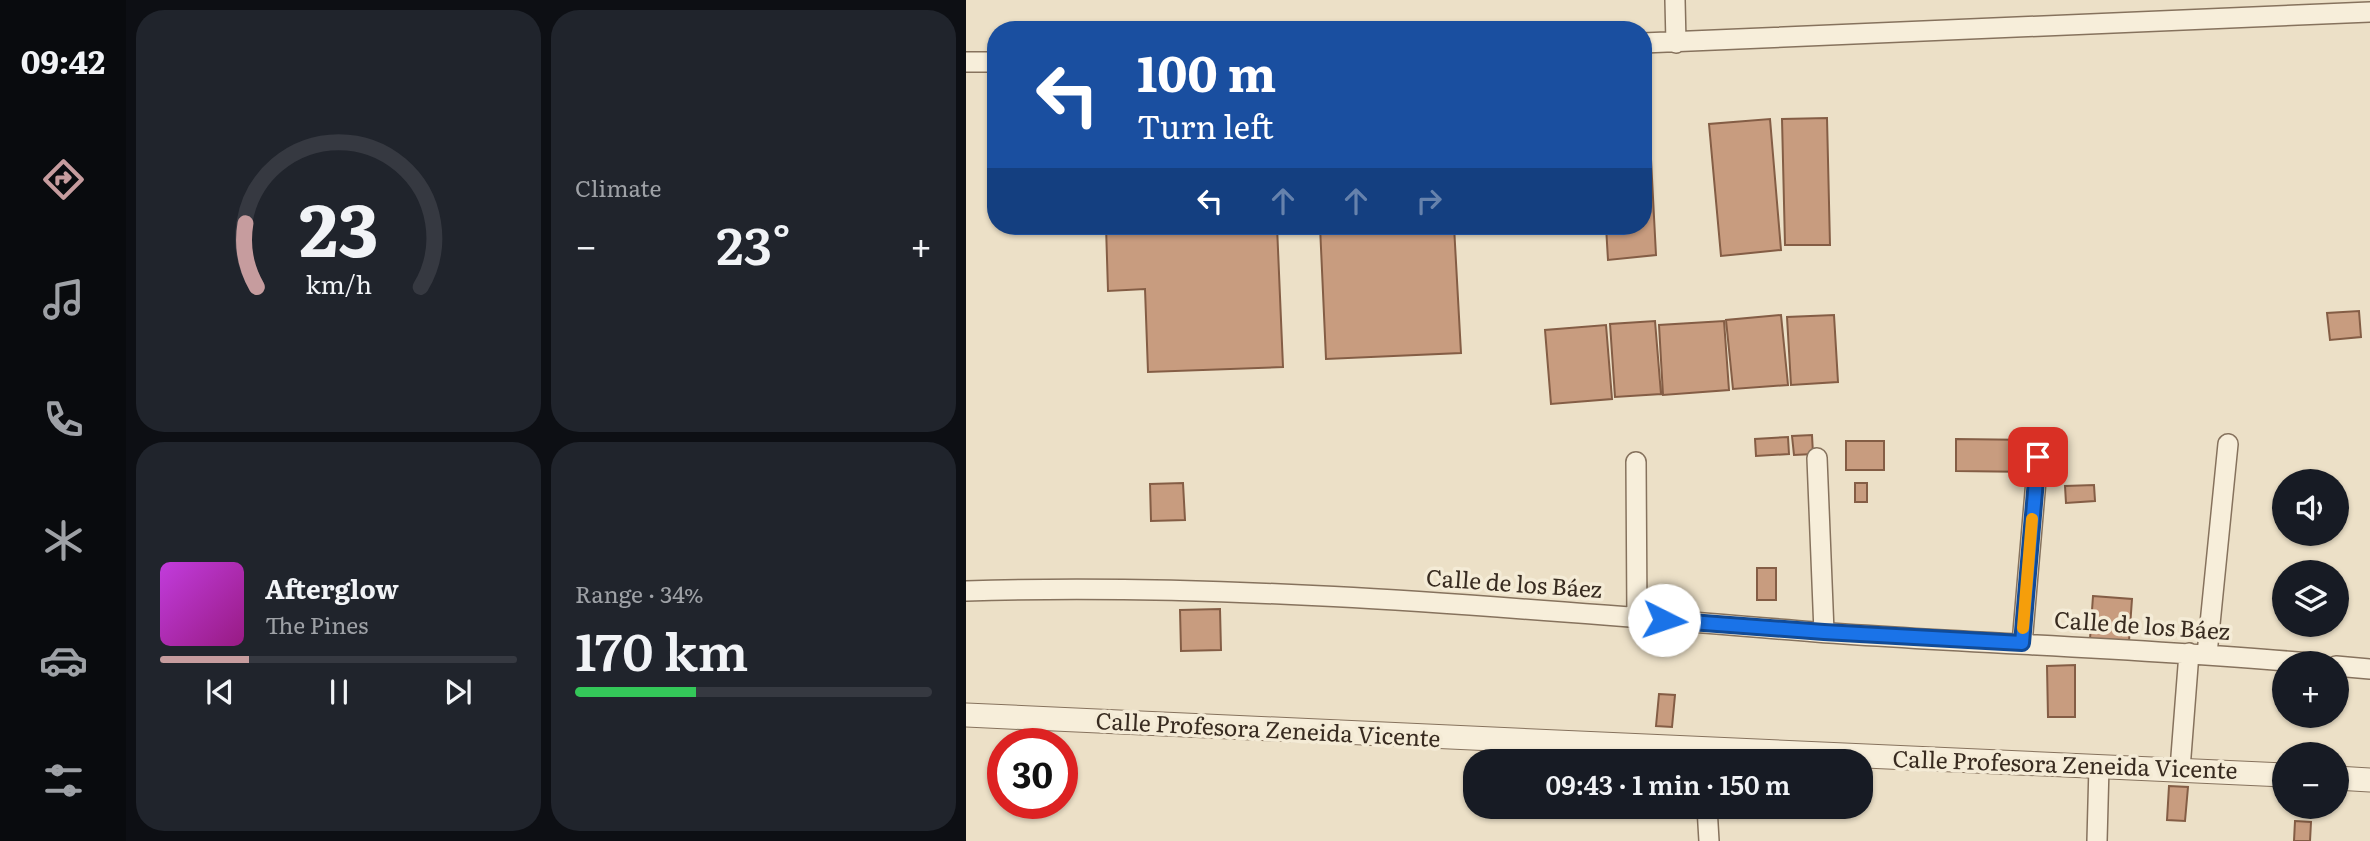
<!DOCTYPE html>
<html lang="en">
<head>
<meta charset="utf-8">
<style>
  :root { --surface:#171b24; --page:#20242c; --text:#f1f3f6; --muted:#9ea1a6; --line:#363941; --accent:#c69c9e }
  body { margin:0; font-family:Literata,serif; background:var(--page); color:var(--text); height:100vh; display:flex; flex-direction:column; font-size:26px; white-space:nowrap }
  * { box-sizing:border-box; margin:0 }
  p { font-size:23px; color:var(--muted) }
  .icon { flex:none; width:38px; height:38px; fill:none; stroke:currentColor; stroke-width:2; stroke-linecap:round; stroke-linejoin:round }
  .map { position:relative; flex:1; overflow:hidden }
  .side { display:flex; flex-direction:column; gap:10px; padding:10px; background:#0d0f14; width:840px }
  .side>* { flex:none }
  .hud { position:absolute; left:21px; top:21px; width:665px; height:214px; border-radius:28px; box-shadow:0 2px 5px #0004; background:#1a4fa0; color:#fff; overflow:hidden }
  .buttons { position:absolute; left:1306px; top:469px; display:grid; gap:14px }
  .buttons a { display:grid; place-items:center; width:77px; height:77px; border-radius:50%; background:var(--surface); box-shadow:0 2px 5px #0004; font-size:35px }
  .speed { position:absolute; left:21px; top:728px; display:flex; gap:14px; font-size:35px; font-weight:700; text-align:center }
  .speed>* { display:grid; place-content:center; width:91px; height:91px; border-radius:50%; background:var(--surface); box-shadow:0 2px 5px #0004; line-height:1 }
  .speed .limit { border:10px solid #d22; background:#fff; color:#111 }
  .pin { position:absolute; display:grid; place-items:center; width:60px; height:60px; color:#fff; margin:-30px; border-radius:14px; box-shadow:0 4px 10px #0006 }
  .me { position:absolute; width:77px; margin:-38px; rotate:94deg; stroke-linejoin:round; filter:drop-shadow(0 0 5px #0008) }
  .turn { display:flex; align-items:center; gap:24px; height:147px; padding:0 35px; font-size:32px }
  .turn .icon { width:91px; height:91px; stroke-width:2.5 }
  .turn b { display:block; font-size:49px; line-height:60px }
  .lanes { display:flex; align-items:center; height:66px; padding:0 35px; background:#0003; justify-content:center; gap:35px; direction:ltr }
  .lanes .off { opacity:.35 }
  .big { font-size:52px; font-weight:600; line-height:1.1 }
  .side .tile { flex:1; display:flex; flex-direction:column; justify-content:center; gap:10px; min-width:0; padding:0 24px; border-radius:28px; background:var(--page) }
  .side .dial { align-items:center; gap:0 }
  .dial svg { height:182px; overflow:visible; fill:none; stroke:var(--line); stroke-width:7; stroke-linecap:round; text-anchor:middle }
  .dial text { fill:var(--text); stroke:none }
  .song { display:flex; align-items:center; gap:21px }
  .cover { width:84px; height:84px; border-radius:10px; background:linear-gradient(135deg,hsl(290 70% 55%),hsl(310 70% 35%)) }
  .played { height:7px; border-radius:4px; background:linear-gradient(90deg,var(--accent) 25%,var(--line) 25%) }
  .keys { display:flex; justify-content:space-around; direction:ltr }
  .heat { display:flex; justify-content:space-between; align-items:center; font-size:38px; direction:ltr }
  .charge { height:10px; border-radius:5px; background:linear-gradient(90deg,#34c759 34%,var(--line) 0) }
  .side .tiles { flex:1; display:grid; gap:10px; grid-template-columns:repeat(2,1fr) }
  .trip { position:absolute; left:497px; top:749px; width:410px; height:70px; border-radius:28px; background:var(--surface); box-shadow:0 2px 5px #0004; font-weight:600; line-height:70px; text-align:center }
  main { display:flex; flex:1; min-height:0 }
  .dock { display:flex; flex-direction:column; width:126px; justify-content:space-around; align-items:center; background:#090b0e; color:var(--muted) }
  .dock .icon { width:49px; height:49px }
  .dock .on { color:var(--accent) }
  .dock b { font-size:32px; color:var(--text) }
  .map>svg:first-child { display:block }
  .building { fill:#c89c7f; stroke:#845d45; stroke-width:2 }
  .lines { fill:none; stroke-linecap:round; stroke-linejoin:round }
  .minor-casing { stroke:#86725d; stroke-width:22 }
  .tertiary-casing { stroke:#86725d; stroke-width:25 }
  .minor { stroke:#f7eeda; stroke-width:19 }
  .tertiary { stroke:#f7eeda; stroke-width:23 }
  .route-casing { stroke:#114b97; stroke-width:18 }
  .route { stroke:#1a73e8; stroke-width:12 }
  .slow { stroke:#f59e0b; stroke-width:12 }
  .labels { text-anchor:middle; stroke-width:7; stroke-linejoin:round; paint-order:stroke }
  .street-label { font-size:23px; fill:#382b20; stroke:#f4ebd6 }
</style>
</head>
<body>
<main>
<nav class="dock">
<b>09:42</b>
<svg class="icon on" aria-label="directions" viewBox="0 0 24 24"><path d="M12 3l9 9-9 9-9-9zM9 14v-3h6M13 9l2 2-2 2"/></svg>
<svg class="icon" aria-label="music" viewBox="0 0 24 24"><path d="M9 18V5l10-2v13"/><circle cx="6" cy="18" r="3"/><circle cx="16" cy="16" r="3"/></svg>
<svg class="icon" aria-label="phone" viewBox="0 0 24 24"><path d="M5 4h4l2 5-3 2q2 4 5 5l2-3 5 2v4C11 20 4 13 5 4z"/></svg>
<svg class="icon" aria-label="climate" viewBox="0 0 24 24"><path d="M12 3v18M4 7l16 10M4 17L20 7"/></svg>
<svg class="icon" aria-label="car" viewBox="0 0 24 24"><path d="M5 17H2v-5l4-1 3-4h7l3 4 3 1v5h-3M9 17h6M6 11h13"/><circle cx="7" cy="17" r="2"/><circle cx="17" cy="17" r="2"/></svg>
<svg class="icon" aria-label="filters" viewBox="0 0 24 24"><path d="M4 7h16M4 17h16"/><circle cx="9" cy="7" r="2"/><circle cx="15" cy="17" r="2"/></svg>
</nav>
<section class="side">
<div class="tiles">
<div class="tile dial"><svg viewBox="0 0 100 80">
<path d="M14 69A42 42 0 1 1 86 69"/>
<path d="M14 69A42 42 0 0 1 9 41" stroke="#c69c9e"/>
<text x="50" y="56" font-size="32" font-weight="700">23</text>
<text x="50" y="72" font-size="11">km/h</text>
</svg></div>
<div class="tile"><p>Climate</p>
<div class="heat"><a>−</a><b class="big">23°</b><a>+</a></div>
</div>
<div class="tile">
<div class="song"><i class="cover"></i><div><b>Afterglow</b><p>The Pines</p></div></div>
<div class="played"></div>
<div class="keys"><svg class="icon" aria-label="previous" viewBox="0 0 24 24"><path d="M18 5L8 12l10 7zM5 5v14"/></svg><svg class="icon" aria-label="pause" viewBox="0 0 24 24"><path d="M8 5v14M16 5v14"/></svg><svg class="icon" aria-label="next" viewBox="0 0 24 24"><path d="M6 5l10 7-10 7zM19 5v14"/></svg></div>
</div>
<div class="tile"><p>Range · 34%</p><b class="big">170 km</b><div class="charge"></div></div>
</div>
</section>
<div class="map">
<svg width="1404" height="841" viewBox="0 0 1404 841">
  <rect width="100%" height="100%" fill="#ece0c7"/>
  <!-- building -->
  <path class="building" d="M861,118L864,245H819L816,119Z
    M804,119L815,250L755,256L743,124Z
    M677,121H683L690,255L642,260L640,226H677Z
    M140,226H311L317,367L182,372L179,289L142,291Z
    M354,226H488L495,353L360,359Z
    M574,226H634V233L574,234Z
    M1393,311L1395,337L1364,340L1361,313Z
    M815,315L822,385L767,389L760,320Z
    M868,315L872,382L825,385L821,317Z
    M689,321L695,394L649,397L644,324Z
    M758,321L763,390L697,395L693,325Z
    M640,325L646,399L585,404L579,330Z
    M846,435L847,454L828,455L826,436Z
    M822,437L823,454L790,456L789,439Z
    M990,439L1068,440V472L990,471Z
    M880,441H918V470H880Z
    M217,483L219,520L185,521L184,484Z
    M889,483H901V502H889Z
    M1128,485L1129,501L1100,503L1099,486Z
    M791,568H810V600H791Z
    M1127,596L1166,599L1163,641L1124,639Z
    M254,609L255,650L215,651L214,610Z
    M1109,665V717H1082L1081,666Z
    M693,694L709,695L706,727L690,726Z
    M1203,786L1222,787L1219,821L1201,820Z
    M1329,821L1345,822L1344,841H1328Z"/>
  <g class="lines">
    <defs>
      <path id="minor" d="M709,0L710,43
        M677,43L1404,12
        M0,62H30
        M851,458L858,632
        M670,462L671,618
        M0,591C284,582 568,610 850,632C1014,644 1179,648 1343,663
        M1056,644L1072,457
        M1241,654L1262,444
        M1370,666L1404,669
        M1214,769L1223,653
        M741,807L743,841
        M1131,841L1133,766"/>
      <path id="tertiary" d="M0,715L1318,775
        M1370,778L1404,780"/>
    </defs>
    <!-- minor casing -->
    <use href="#minor" class="minor-casing"/>
    <!-- tertiary casing -->
    <use href="#tertiary" class="tertiary-casing"/>
    <!-- minor -->
    <use href="#minor" class="minor"/>
    <!-- tertiary -->
    <use href="#tertiary" class="tertiary"/>
  </g>
  <g class="lines">
    <defs>
      <path id="route" d="M698,620L858,632L1056,643L1072,457"/>
    </defs>
    <!-- route casing -->
    <use href="#route" class="route-casing"/>
    <!-- route -->
    <use href="#route" class="route"/>
    <!-- slow -->
    <path class="slow" d="M1057,628L1066,519"/>
  </g>
  <g class="labels">
    <!-- street labels -->
    <g class="street-label">
      <text transform="translate(548 584) rotate(4)" y="8">Calle de los Báez</text>
      <text transform="translate(1176 626) rotate(4)" y="8">Calle de los Báez</text>
      <text transform="translate(302 730) rotate(3)" y="8">Calle Profesora Zeneida Vicente</text>
      <text transform="translate(1099 765) rotate(2)" y="8">Calle Profesora Zeneida Vicente</text>
    </g>
  </g>
</svg>
<div class="buttons">
<a><svg class="icon" aria-label="sound" viewBox="0 0 24 24"><path d="M4 9h4l5-4v14l-5-4H4zM17 9q2 3 0 6"/></svg></a>
<a><svg class="icon" aria-label="layers" viewBox="0 0 24 24"><path d="M12 4l9 5-9 5-9-5zM3 14l9 5 9-5"/></svg></a>
<a>+</a>
<a>−</a>
</div>
<div class="speed"><div class="limit">30</div></div>
<div class="pin" style="left:1072px;top:457px;background:#d93025"><svg class="icon" aria-label="arrive" viewBox="0 0 24 24"><path d="M6 21V4h12l-3 4 3 4H6"/></svg></div>
<svg class="me" style="left:698px;top:620px" viewBox="-20 -20 40 40"><circle r="19" fill="#fff"/><path d="M0-13L10 11 0 6-10 11z" fill="#1a73e8"/></svg>
<div class="trip">09:43 · 1 min · 150 m</div>
<div class="hud">
<div class="turn"><svg class="icon" aria-label="left" viewBox="0 0 24 24"><path d="M17 20v-9H6M10 6l-5 5 5 5"/></svg><div><b>100 m</b>Turn left</div></div>
<div class="lanes"><svg class="icon" aria-label="left" viewBox="0 0 24 24"><path d="M17 20v-9H6M10 6l-5 5 5 5"/></svg><svg class="icon off" aria-label="ahead" viewBox="0 0 24 24"><path d="M12 20V5M6 11l6-6 6 6"/></svg><svg class="icon off" aria-label="ahead" viewBox="0 0 24 24"><path d="M12 20V5M6 11l6-6 6 6"/></svg><svg class="icon off" aria-label="right" viewBox="0 0 24 24"><path d="M7 20v-9h11M14 6l5 5-5 5"/></svg></div>
</div>
</div>
</main>
</body>
</html>
